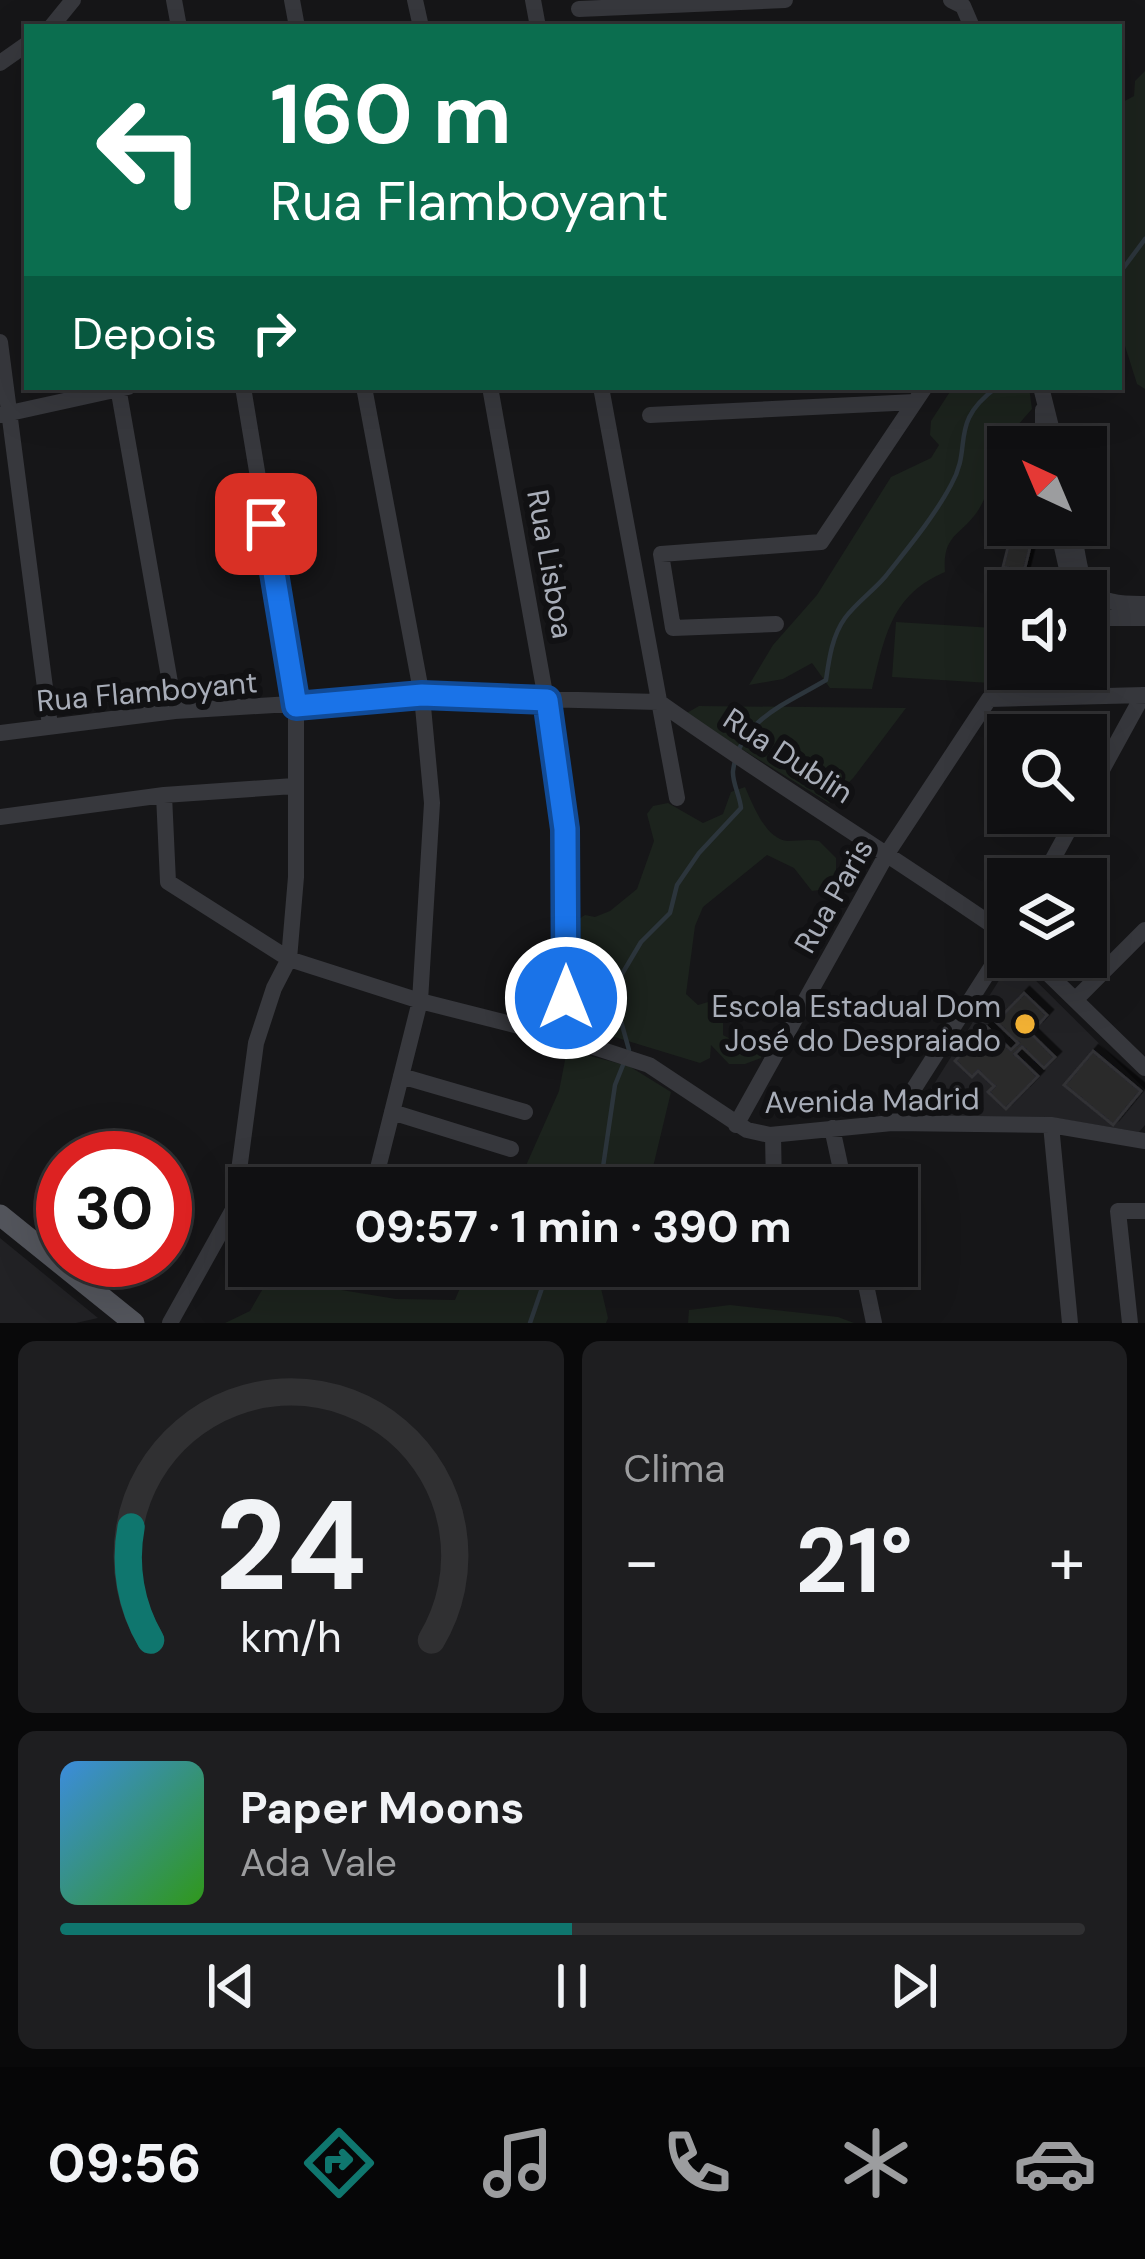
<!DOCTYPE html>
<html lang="pt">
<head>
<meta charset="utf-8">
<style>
  :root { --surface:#101012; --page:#1e1e20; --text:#f1f3f6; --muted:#9c9d9f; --line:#303032; --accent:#0f766e }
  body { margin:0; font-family:"DM Sans",sans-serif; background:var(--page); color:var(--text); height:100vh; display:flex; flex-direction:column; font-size:45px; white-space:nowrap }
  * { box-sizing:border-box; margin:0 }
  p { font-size:39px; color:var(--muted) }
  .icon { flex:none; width:66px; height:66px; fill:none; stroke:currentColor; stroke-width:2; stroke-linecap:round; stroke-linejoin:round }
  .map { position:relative; height:1323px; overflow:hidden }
  .side { display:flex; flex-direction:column; gap:18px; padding:18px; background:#09090a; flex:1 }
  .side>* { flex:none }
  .top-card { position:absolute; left:24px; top:24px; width:1098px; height:366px; border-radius:0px; box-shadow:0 12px 48px #0002,0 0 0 3px var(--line); background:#0b6e4f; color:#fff; overflow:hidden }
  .needle { width:78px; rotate:316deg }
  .buttons { position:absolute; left:987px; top:426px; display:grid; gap:24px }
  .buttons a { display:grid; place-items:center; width:120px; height:120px; border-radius:0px; background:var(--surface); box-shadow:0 12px 48px #0002,0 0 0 3px var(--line); font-size:60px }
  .speed { position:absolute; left:36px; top:1131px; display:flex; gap:24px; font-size:60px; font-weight:700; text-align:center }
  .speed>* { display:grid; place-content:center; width:156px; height:156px; border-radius:50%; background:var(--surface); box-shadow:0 12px 48px #0002,0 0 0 3px var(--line); line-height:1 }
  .speed .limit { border:18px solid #d22; background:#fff; color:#111 }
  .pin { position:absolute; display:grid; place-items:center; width:102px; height:102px; color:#fff; margin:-51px; border-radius:24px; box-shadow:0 6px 18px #0006 }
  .me { position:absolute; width:132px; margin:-66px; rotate:0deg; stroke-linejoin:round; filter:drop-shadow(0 0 9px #0008) }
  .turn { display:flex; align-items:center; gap:42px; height:252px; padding:0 48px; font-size:54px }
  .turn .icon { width:156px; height:156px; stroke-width:2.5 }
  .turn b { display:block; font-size:84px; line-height:102px }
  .then { display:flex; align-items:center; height:114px; padding:0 48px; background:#0003; gap:24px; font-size:45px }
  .big { font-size:90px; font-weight:700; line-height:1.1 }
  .side .widget { flex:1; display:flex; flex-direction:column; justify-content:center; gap:18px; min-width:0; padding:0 42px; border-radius:18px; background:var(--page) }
  .side .dial { align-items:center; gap:0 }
  .dial svg { height:312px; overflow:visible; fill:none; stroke:var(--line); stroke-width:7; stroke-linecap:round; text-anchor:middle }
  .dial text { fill:var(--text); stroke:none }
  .song { display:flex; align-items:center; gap:36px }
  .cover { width:144px; height:144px; border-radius:18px; background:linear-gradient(135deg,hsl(210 70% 55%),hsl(110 70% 35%)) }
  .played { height:12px; border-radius:6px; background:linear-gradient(90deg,var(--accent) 50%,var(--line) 50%) }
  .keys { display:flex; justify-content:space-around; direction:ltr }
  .heat { display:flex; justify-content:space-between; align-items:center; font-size:66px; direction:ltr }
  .side .tiles { flex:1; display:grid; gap:18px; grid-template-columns:1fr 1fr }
  .widget:last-child { grid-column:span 2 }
  .trip { position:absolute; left:228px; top:1167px; width:690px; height:120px; border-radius:0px; background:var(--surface); box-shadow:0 12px 48px #0002,0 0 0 3px var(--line); font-weight:700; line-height:120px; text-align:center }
  .tab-bar { display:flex; height:192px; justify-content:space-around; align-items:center; background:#060607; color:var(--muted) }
  .tab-bar .icon { width:84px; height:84px }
  .tab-bar .on { color:var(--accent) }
  .tab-bar b { font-size:54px; color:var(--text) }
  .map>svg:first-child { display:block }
  .built { fill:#222225 }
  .green { fill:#1c231d }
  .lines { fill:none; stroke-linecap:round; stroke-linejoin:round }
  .stream { stroke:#2c353c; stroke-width:4.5 }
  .building { fill:#29292c; stroke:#303034; stroke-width:3; filter:url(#shadow) }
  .minor { stroke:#37383d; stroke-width:16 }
  .major { stroke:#53555c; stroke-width:21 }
  .route-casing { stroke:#114b97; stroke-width:30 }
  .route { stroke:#1a73e8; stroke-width:21 }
  .poi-dot { fill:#f2b134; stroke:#111113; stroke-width:4.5 }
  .labels { text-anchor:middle; stroke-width:12; stroke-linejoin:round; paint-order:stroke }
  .street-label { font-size:30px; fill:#a8adb8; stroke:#111113 }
  .poi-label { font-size:30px; fill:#a8adb8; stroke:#111113; text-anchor:end }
</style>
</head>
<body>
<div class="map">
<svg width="1145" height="1323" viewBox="0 0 1145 1323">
  <defs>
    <filter id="shadow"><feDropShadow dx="5.5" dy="-5.5" stdDeviation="0" flood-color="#0009"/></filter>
  </defs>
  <rect width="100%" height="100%" fill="#161618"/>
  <!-- built -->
  <path class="built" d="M1013,958L1145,1089V1125L1139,1132L1050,1117L914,1116Z
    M0,1238L98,1318L76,1323H0Z"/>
  <!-- green -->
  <path class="green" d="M1145,71V389L1137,384L1119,327V104L1134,96L1135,81Z
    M953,387H1029L1032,409C1019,423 1007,438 999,455C991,472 989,494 979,509C962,536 942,533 945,572C891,595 885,636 872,689L830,688L812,663L783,679L749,685L773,645L817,595L891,477L931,458L939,445L930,435L931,421Z
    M896,622L994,628L990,683L892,677Z
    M699,706L906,708L854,777L829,803L685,714Z
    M745,787C753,805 766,840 788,841C799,841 808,839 819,841L836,858V878L826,889L812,891L794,868L767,855L703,907L695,926L686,994L698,1005L725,997L749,1003L747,1015L723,1022V1035L732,1040L757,1041L763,1050L761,1058L745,1064H729L711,1045L710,1058L700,1063L608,1035L609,1023L601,1003L593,1005L583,999C587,972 571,950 574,922L585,915L595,917L610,911L637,889L654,841L647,814L653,806L668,803L703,823L723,814L731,792Z
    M567,1050L629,1066L671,1092L648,1188H516L559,1091Z
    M469,1266H607L610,1271L600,1284L608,1318L606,1323H225L250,1311L269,1278L396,1299L455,1300Z
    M730,1305L838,1317L854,1323H688L689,1310Z"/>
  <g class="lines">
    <!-- stream -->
    <path class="stream" d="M1119,274L1145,239
      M584,1188L603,1167L615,1085L629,1050L619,1014L622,974L641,942L670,913L677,885L699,853L741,808C740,796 732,782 733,771C740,719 786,704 826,680C829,659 832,636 845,618C856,603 873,591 885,577C907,549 934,517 951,485C974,445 947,424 997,387
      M530,1323L542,1288L533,1266"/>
  </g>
  <!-- building -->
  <path class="building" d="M1010,539L1031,543L1024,572L1003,567Z
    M1024,993L1047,1015L1037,1026L1027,1016L1020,1023L1055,1057L1044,1068L1022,1047L1015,1054L1038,1076L1006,1109L988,1092L994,1086L978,1071L972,1077L955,1061L987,1027L1011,1050L1018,1043L996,1022Z
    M1093,1051L1141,1091L1113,1125L1064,1085Z"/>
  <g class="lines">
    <!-- minor -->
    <path class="minor" d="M174,0L179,27
      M292,0L297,27
      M415,0L421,27
      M533,0L538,27
      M951,0L963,6L972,27
      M579,9L785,0
      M51,27L73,0
      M0,63L27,44
      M0,342L50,726
      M118,387L175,711
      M364,387L422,696L432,803L420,1001L373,1188
      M490,387L561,783L566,1038
      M601,387L677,798
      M1041,387L1056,447
      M1,415L128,387
      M650,415L915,402
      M1043,447V410
      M1057,525L1072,591
      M1072,525C1084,584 1076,605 1145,604
      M1086,609L1100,618H1145
      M776,624L673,628L661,554L821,542L925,387
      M659,702C773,783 893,856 1008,936
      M0,733L175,711L422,696L659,702
      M164,795L168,882L289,959L420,1001L566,1038L649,1065L747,1130L770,1135L892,1123L1051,1125L1145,1141
      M1086,799L1143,695
      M0,817L164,795L294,786
      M1042,879L1078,813
      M1031,957L1145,1068
      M1077,998L1145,930
      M401,1076L525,1112
      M392,1112L511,1149
      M892,1123L1008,941
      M736,1125L888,852L989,699L1145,695
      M1051,1125L1070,1323
      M832,1128L845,1188
      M773,1135L774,1188
      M862,1266L874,1323
      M170,1323L234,1208L256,1043L274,988L289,959L296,877V706L243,387
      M1130,1323L1118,1211H1145"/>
    <!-- major -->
    <path class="major" d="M0,1215L134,1323"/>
  </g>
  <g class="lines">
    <defs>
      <path id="route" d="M266,524L296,706L422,695L547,700L565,829L566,998"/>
    </defs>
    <!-- route casing -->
    <use href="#route" class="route-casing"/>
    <!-- route -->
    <use href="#route" class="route"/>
  </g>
  <!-- markers -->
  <circle class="poi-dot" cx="1025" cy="1024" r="12"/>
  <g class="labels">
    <!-- street labels -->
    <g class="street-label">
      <text transform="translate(550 564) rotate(80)" y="10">Rua Lisboa</text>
      <text transform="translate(147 692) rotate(-5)" y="10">Rua Flamboyant</text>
      <text transform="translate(788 756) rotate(33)" y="10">Rua Dublin</text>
      <text transform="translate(834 896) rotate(-60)" y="10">Rua Paris</text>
      <text transform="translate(872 1101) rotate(-1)" y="10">Avenida Madrid</text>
    </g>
    <!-- poi labels -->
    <g class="poi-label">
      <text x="1001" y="1017">Escola Estadual Dom<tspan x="1001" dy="34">José do Despraiado</tspan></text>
    </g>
  </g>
</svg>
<div class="buttons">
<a><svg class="needle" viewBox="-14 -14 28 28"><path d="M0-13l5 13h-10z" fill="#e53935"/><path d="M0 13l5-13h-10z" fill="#9c9d9f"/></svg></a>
<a><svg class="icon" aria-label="sound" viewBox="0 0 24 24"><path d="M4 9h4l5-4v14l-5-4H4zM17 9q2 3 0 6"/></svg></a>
<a><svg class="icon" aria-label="search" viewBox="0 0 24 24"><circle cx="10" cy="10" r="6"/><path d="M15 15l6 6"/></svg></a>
<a><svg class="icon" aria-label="layers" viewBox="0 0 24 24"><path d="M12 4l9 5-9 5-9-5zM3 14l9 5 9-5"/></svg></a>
</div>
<div class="speed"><div class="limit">30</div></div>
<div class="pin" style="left:266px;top:524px;background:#d93025"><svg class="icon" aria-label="arrive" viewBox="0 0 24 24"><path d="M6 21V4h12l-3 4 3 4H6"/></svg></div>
<svg class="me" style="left:566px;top:998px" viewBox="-20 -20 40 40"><circle r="17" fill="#1a73e8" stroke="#fff" stroke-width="3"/><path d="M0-11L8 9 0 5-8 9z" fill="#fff"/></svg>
<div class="trip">09:57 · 1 min · 390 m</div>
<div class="top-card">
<div class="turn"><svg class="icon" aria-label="left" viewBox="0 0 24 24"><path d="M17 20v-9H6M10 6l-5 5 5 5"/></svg><div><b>160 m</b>Rua Flamboyant</div></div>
<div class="then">Depois<svg class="icon" aria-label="right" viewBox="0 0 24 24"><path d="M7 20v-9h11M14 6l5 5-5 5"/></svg></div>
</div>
</div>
<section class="side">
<div class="tiles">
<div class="widget dial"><svg viewBox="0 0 100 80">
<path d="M14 69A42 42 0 1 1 86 69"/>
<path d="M14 69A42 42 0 0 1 9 40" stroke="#0f766e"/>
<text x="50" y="56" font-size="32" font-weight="700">24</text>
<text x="50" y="72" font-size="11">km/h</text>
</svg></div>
<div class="widget"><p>Clima</p>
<div class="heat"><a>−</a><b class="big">21°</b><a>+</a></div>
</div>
<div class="widget">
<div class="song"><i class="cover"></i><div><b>Paper Moons</b><p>Ada Vale</p></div></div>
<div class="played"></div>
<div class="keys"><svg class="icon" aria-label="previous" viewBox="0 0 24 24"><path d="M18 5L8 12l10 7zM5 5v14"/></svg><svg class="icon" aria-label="pause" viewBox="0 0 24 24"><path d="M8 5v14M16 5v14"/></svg><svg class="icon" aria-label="next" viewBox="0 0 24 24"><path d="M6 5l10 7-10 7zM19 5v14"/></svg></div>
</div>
</div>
</section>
<nav class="tab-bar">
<b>09:56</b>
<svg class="icon on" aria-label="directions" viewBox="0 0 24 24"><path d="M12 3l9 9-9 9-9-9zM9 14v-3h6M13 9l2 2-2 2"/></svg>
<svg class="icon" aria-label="music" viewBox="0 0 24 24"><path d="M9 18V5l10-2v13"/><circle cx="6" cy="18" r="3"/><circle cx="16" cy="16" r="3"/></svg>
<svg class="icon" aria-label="phone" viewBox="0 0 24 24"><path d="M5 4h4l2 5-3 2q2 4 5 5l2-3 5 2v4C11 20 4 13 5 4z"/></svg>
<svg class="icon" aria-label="climate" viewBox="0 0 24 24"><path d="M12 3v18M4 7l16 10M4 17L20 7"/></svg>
<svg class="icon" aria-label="car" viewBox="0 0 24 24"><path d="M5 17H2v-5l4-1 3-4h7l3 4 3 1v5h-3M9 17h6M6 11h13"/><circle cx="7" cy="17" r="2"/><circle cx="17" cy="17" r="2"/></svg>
</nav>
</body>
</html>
